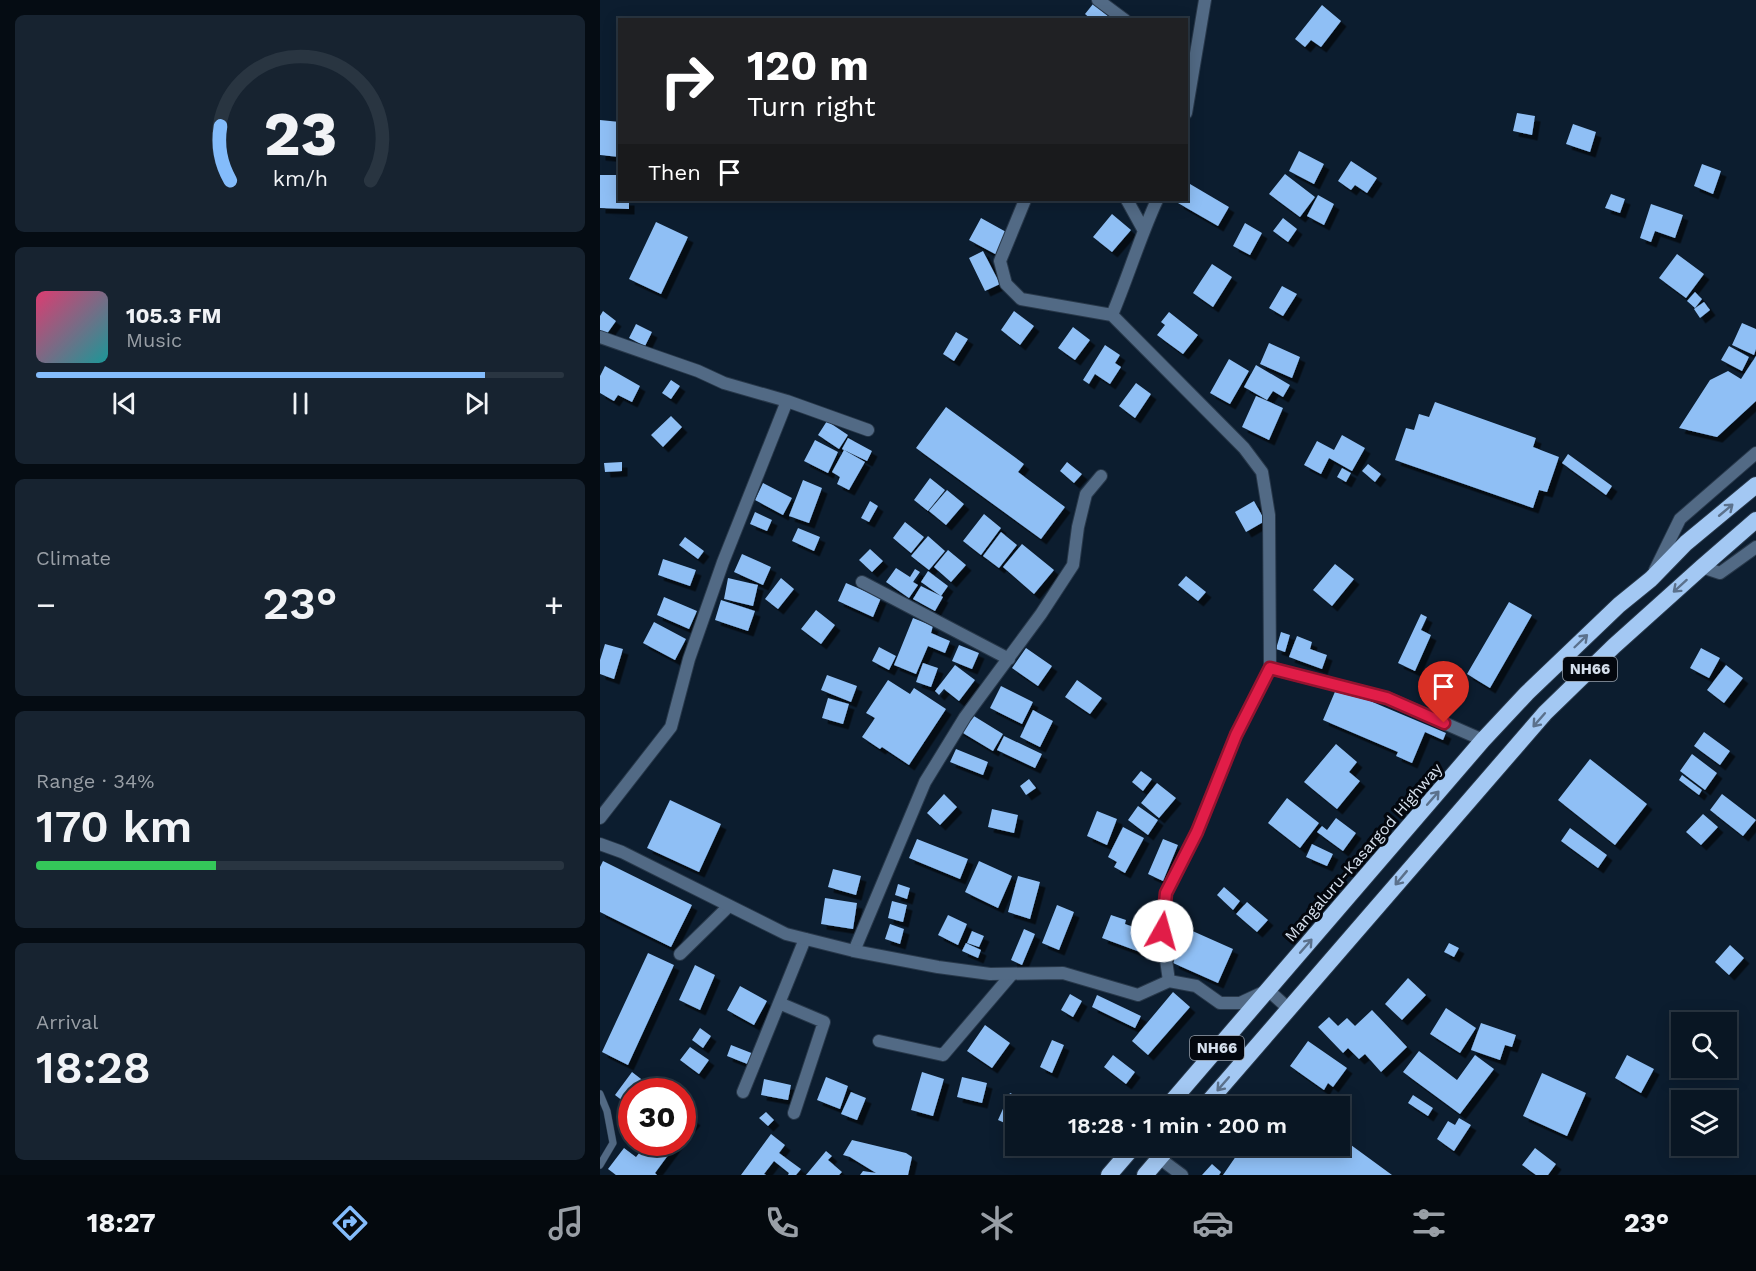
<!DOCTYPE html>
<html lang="en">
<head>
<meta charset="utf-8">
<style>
  :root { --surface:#091623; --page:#172330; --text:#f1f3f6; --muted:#999fa6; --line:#293541; --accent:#84bcfb }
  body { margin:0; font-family:"Work Sans",sans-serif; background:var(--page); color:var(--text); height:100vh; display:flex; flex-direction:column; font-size:22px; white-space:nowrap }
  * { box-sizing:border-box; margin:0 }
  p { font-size:20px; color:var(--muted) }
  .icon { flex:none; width:33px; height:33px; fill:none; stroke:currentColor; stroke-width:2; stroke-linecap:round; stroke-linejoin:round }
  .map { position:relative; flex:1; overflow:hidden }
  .side { display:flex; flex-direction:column; gap:15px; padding:15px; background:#050c13; width:600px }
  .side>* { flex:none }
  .guide { position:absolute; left:18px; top:18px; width:570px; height:183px; border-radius:0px; box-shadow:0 3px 15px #0003,0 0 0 2px var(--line); background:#202124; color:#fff; overflow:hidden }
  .buttons { position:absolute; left:1071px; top:1012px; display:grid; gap:12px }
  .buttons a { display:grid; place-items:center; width:66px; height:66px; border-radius:0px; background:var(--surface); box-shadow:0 3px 15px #0003,0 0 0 2px var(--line); font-size:30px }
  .speed { position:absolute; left:18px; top:1078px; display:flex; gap:12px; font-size:30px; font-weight:700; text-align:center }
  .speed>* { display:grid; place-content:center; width:78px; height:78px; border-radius:50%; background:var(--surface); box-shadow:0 3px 15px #0003,0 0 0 2px var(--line); line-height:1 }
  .speed .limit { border:9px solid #d22; background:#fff; color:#111 }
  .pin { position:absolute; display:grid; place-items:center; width:51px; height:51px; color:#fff; margin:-62px -26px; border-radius:50% 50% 50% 0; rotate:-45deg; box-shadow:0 0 6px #0007 }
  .pin .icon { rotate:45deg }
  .me { position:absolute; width:66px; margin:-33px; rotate:7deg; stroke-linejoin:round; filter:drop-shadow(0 0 4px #0008) }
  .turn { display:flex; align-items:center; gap:21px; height:126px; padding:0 30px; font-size:27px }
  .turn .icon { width:78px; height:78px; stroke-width:2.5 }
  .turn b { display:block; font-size:42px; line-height:51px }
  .then { display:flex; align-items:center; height:57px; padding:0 30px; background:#0003; gap:12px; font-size:22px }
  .big { font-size:45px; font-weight:600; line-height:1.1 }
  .side .tile { flex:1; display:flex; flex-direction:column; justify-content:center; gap:9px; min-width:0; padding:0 21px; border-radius:9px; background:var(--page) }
  .side .dial { align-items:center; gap:0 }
  .dial svg { height:156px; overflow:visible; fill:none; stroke:var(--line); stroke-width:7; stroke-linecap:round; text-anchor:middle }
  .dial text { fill:var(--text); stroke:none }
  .song { display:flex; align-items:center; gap:18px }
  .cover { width:72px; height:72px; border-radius:9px; background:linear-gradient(135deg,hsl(340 70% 55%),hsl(180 70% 35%)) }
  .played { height:6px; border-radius:3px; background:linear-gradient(90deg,var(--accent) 85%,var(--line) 85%) }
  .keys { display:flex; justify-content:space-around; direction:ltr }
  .heat { display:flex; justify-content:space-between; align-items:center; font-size:33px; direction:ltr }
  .charge { height:9px; border-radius:4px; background:linear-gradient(90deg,#34c759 34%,var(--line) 0) }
  .trip { position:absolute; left:405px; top:1096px; width:345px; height:60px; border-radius:0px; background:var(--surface); box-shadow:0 3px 15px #0003,0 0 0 2px var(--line); font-weight:600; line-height:60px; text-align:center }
  .tabs { display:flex; height:96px; justify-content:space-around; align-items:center; background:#04090e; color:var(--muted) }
  .tabs .icon { width:42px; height:42px }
  .tabs .selected { color:var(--accent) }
  .tabs b { font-size:27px; color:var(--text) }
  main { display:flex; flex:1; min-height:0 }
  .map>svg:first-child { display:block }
  .building { fill:#8fbff5; filter:url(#shadow) }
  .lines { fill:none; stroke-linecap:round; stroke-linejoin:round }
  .service-casing { stroke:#28384a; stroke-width:8 }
  .minor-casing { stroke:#28384a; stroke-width:14 }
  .tertiary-casing { stroke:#28384a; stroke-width:14 }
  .trunk-casing { stroke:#28384a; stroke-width:18 }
  .service { stroke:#526a85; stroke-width:7 }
  .minor { stroke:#526a85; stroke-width:12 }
  .tertiary { stroke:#526a85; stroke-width:12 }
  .trunk { stroke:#a3c8f3; stroke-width:16 }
  .oneway { stroke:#5b718c }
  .route-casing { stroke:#92132f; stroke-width:15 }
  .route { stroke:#e11d48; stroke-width:10 }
  .labels { text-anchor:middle; stroke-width:6; stroke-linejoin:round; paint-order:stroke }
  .shield { fill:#03070e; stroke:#979faa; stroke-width:1.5 }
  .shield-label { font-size:15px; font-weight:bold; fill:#d6e0ed }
  .street-label { font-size:16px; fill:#d6e0ed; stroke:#03070e }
</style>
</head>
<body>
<main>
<section class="side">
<div class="tile dial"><svg viewBox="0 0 100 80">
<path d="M14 69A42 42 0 1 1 86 69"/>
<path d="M14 69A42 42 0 0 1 9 41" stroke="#84bcfb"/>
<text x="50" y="56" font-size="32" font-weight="700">23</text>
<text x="50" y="72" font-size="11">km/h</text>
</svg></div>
<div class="tile">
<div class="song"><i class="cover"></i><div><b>105.3 FM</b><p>Music</p></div></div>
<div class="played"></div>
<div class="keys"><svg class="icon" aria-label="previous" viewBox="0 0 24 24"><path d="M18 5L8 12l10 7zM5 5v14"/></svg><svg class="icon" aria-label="pause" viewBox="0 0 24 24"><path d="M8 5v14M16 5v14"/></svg><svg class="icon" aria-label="next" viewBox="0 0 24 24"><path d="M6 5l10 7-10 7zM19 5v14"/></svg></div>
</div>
<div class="tile"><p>Climate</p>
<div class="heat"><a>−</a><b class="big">23°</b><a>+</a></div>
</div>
<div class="tile"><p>Range · 34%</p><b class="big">170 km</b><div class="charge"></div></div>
<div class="tile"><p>Arrival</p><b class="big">18:28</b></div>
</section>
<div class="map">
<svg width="1156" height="1175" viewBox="0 0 1156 1175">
  <defs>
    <filter id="shadow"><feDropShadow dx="5.5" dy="5.5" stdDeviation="0" flood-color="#0009"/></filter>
  </defs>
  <rect width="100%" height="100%" fill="#0c1d2f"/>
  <!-- building -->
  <path class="building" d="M493,4L513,20H492L485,14Z
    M722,5L741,21L721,47L711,40L705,47L695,39Z
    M917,113L935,116L932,135L913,131Z
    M0,120L20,122V157L0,155Z
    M973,124L996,132L990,152L966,144Z
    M699,151L724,164L714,184L689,171Z
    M751,161L777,178L767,193L755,185L751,190L738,181Z
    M1102,164L1121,171L1113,194L1094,186Z
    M685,174L715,197L700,217L669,194Z
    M0,175H20V200H29V209L0,208Z
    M590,184L629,207L618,226L578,203L580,200H586V189Z
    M1011,194L1025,199L1020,213L1005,208Z
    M718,195L734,204L724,225L707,216Z
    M1051,204L1083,215L1075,238L1055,231L1051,242L1040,238Z
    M512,214L531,230L512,252L493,237Z
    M381,218L408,233L397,255L369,240Z
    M683,218L697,229L688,242L673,231Z
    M56,222L88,237L61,294L29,279Z
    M645,223L662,233L650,255L633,246Z
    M383,251L400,284L385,291L369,258Z
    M1077,254L1104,274L1086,298L1059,278Z
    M612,264L632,277L613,307L593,293Z
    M682,286L697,294L683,316L669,308Z
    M1095,292L1102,299L1095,308L1087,301Z
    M1104,302L1110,310L1100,318L1094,309Z
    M3,311L16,321L6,335L0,330V316Z
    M414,311L434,326L420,345L401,330Z
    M569,312L598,335L583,354L557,335L565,325L561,322Z
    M1142,323L1156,329V349L1154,355L1132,345Z
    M36,324L52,332L45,346L29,338Z
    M473,327L490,340L475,360L458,348Z
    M356,332L368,339L354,361L343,354Z
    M669,343L700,357L692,378L660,364Z
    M505,345L520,355L515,363L521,367L510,384L495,374L489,384L483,380Z
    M1129,346L1149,357L1142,371L1121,360Z
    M1156,356V401L1117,437L1079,428L1110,380L1128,371L1141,379Z
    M629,359L649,371L630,404L610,393Z
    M656,365L690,385L683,397L673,391L667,400L644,387Z
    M5,366L40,386L32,402L18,395L14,401L0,393V376Z
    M71,380L80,386L71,399L62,393Z
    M536,383L551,394L535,418L519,406Z
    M656,396L683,408L669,440L642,427Z
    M835,402L936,438L933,447L959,457L947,492L939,490L933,508L795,460L806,428L814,430L819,414L829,417Z
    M346,407L424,464L418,472L465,507L441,539L316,448Z
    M71,416L82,427L63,447L51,435Z
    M227,421L248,435L239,449L218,435Z
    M742,435L765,448L752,471L729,458L721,474L704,465L717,441L734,450Z
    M248,438L272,451L267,461L242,449Z
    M215,440L238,452L228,473L204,461Z
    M244,450L265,462L249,490L237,484L240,477L232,472Z
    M968,454L1012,486L1006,495L962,463Z
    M22,462V471L5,472L4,463Z
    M467,462L482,474L474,483L460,471Z
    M768,464L781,474L775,482L762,471Z
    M742,468L751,473L746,482L737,477Z
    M330,478L345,490L328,511L314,500Z
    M203,480L222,488L209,523L189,516Z
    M163,483L192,498L183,515L155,500Z
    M347,490L364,504L346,525L329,511Z
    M270,501L278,506L269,522L261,518Z
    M654,501L665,521L646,532L635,512Z
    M155,512L172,520L167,531L150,524Z
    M384,514L401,528L381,555L363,541Z
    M305,522L324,537L311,553L293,538Z
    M198,528L220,537L214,551L192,541Z
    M401,532L417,545L399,568L383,556Z
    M328,536L345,551L329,570L311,556Z
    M85,537L104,551L98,559L79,545Z
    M422,544L454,570L434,594L403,567Z
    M270,549L283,561L272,572L259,560Z
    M348,550L366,565L351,582L334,567Z
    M142,554L171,567L163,585L134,572Z
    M63,559L96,570L90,586L58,575Z
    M735,564L754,579L732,606L713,590Z
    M296,568L310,577L315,569L320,572L313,582L318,585L309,598L286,582Z
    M328,571L348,586L341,596L321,582Z
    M586,576L606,592L598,601L578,585Z
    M128,578L158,585L153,606L124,599Z
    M181,578L194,589L178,609L165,599Z
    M246,583L281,598L273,617L238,601Z
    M321,586L343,597L335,611L313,599Z
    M64,597L97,611L89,629L57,615Z
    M121,600L155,611L148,631L115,620Z
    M909,602L932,615L890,688L867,674Z
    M216,610L235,625L221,644L201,629Z
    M821,614L827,617L821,630L831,635L815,671L798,663Z
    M313,618L333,626L331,633L350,641L345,653L328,646L316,674L294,665Z
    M54,622L86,639L75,660L43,643Z
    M681,632L690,635L685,652L676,649Z
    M697,636L712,642L710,649L727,655L722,669L689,657Z
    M5,644L23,649L14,679L0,674V660Z
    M359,645L379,653L372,669L352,661Z
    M279,647L296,656L289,670L272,661Z
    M426,648L452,666L438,686L412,668Z
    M1101,648L1120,658L1109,678L1090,668Z
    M323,663L338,668L331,687L316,682Z
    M355,665L375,680L359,701L344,689L339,695L335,691Z
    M1126,665L1143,678L1124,703L1107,690Z
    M227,675L257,686L251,702L221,690Z
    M288,680L310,694L314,688L346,709L309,765L282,747L280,749L262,737L275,718L266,713Z
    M477,680L502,698L490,714L465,697Z
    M401,686L433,702L422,724L390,708Z
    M737,687L846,733L843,740L825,732L812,763L796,756L798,752L723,720Z
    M228,698L249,704L243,724L222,718Z
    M433,710L453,721L440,747L420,737Z
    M369,713L403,734L393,751L358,730Z
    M1104,732L1130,751L1120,765L1094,746Z
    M404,736L442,754L435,768L397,750Z
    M736,744L757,762L749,772L760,781L737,809L704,782Z
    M356,749L388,762L383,775L350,762Z
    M1092,754L1117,773L1105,790L1080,771Z
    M990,759L1047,804L1015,845L958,800Z
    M541,771L552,779L543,791L532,782Z
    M1082,775L1102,790L1099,795L1079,780Z
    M429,779L436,788L426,795L420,786Z
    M557,783L576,798L559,818L541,803Z
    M344,794L357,807L340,825L327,813Z
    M1122,794L1156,820L1143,836L1110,810Z
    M687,798L719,823L700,848L668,823Z
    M70,800L121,824L99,872L47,848Z
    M538,806L558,820L548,835L528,820Z
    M392,809L418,815L414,833L388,827Z
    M497,811L517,819L507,845L487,836Z
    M1103,814L1118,827L1101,845L1086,832Z
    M736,818L756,833L743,851L717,832L722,826L727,830Z
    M523,827L544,838L525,873L514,867L517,862L508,857Z
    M970,828L1007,855L998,868L961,841Z
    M317,839L368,859L360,879L309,858Z
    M563,839L578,845L563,881L548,874Z
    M712,844L733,854L727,866L706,857Z
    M3,861L92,905L71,947L0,912V867Z
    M379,861L412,876L398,908L365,892Z
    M233,869L261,876L256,895L228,887Z
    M418,876L440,882L430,919L408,912Z
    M298,884L310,888L307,899L295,895Z
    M624,887L640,901L633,910L617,895Z
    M225,898L257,903L253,929L221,924Z
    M292,901L307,905L303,922L288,918Z
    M647,902L668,920L657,932L636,914Z
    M457,905L474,912L459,950L442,943Z
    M348,915L367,924L358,945L338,935Z
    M511,915L526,920L525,924L547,932L540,952L502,938Z
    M290,924L304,929L300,944L285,939Z
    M424,929L435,934L422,965L411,960Z
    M588,929L633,949L618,983L573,963Z
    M372,931L384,936L379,947L367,943Z
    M366,943L381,950L378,958L362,951Z
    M849,943L859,948L854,957L844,952Z
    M1130,945L1144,958L1129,975L1115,962Z
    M48,953L74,965L28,1065L2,1052Z
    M95,965L115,975L100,1010L79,1000Z
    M808,978L826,995L802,1020L785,1004Z
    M140,986L167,1001L154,1025L127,1010Z
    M573,992L590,1007L548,1055L532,1041Z
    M470,994L482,1001L473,1017L461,1010Z
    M497,995L541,1016L535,1028L492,1007Z
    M846,1008L876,1028L860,1053L830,1034Z
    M772,1010L807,1047L781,1072L765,1054L759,1059L748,1048L743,1053L718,1027L729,1017L738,1026L747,1018L755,1026Z
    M881,1023L916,1035L912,1047L905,1045L900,1060L871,1050Z
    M385,1025L410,1043L392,1068L367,1051Z
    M100,1028L111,1036L103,1048L92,1040Z
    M452,1040L464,1045L452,1073L440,1067Z
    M708,1041L747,1068L733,1087L728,1083L724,1090L690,1066Z
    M131,1045L154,1054L150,1065L127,1056Z
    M90,1047L109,1060L99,1074L80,1060Z
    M819,1051L857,1080L875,1055L894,1069L860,1114L803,1072Z
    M513,1055L535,1072L526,1084L504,1067Z
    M1027,1055L1054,1069L1041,1093L1015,1078Z
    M32,1072L58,1092H32V1108L15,1095Z
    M322,1072L344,1079L333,1116L311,1110Z
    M942,1073L986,1093L967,1136L923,1116Z
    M226,1077L248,1086L240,1109L217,1100Z
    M362,1077L387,1083L382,1103L357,1097Z
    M164,1079L191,1085L188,1100L161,1095Z
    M251,1092L266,1098L257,1120L241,1114Z
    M410,1093L435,1105L434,1107H416V1128L398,1120Z
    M813,1095L833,1108L828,1116L808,1103Z
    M82,1110L95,1120L82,1136Z
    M166,1112L174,1120L168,1126L159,1118Z
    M859,1118L871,1125L854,1151L837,1139L848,1121L855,1125Z
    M171,1134L185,1145L179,1153L201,1169L196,1175H188L189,1173L174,1161L164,1174L166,1175H141Z
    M740,1137L792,1175H623L643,1146H658L664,1150L667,1146H740Z
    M252,1140L306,1153L312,1157L308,1175H260L263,1171L276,1173L250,1157L243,1155Z
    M47,1143H77L55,1173L57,1175H16L8,1169L24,1148L36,1157Z
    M935,1148L956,1164L948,1175H936L922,1165Z
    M226,1151L232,1156L228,1160L242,1172L239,1175H206Z
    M612,1164L621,1172L619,1175H602Z"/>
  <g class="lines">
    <defs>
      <path id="service" d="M0,1094L7,1111L13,1143L0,1165"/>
      <path id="minor" d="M498,0L525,20
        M586,113L605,0
        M425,200L400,261L406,284L421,299L512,315L644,448L662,472L669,515L670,668L636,735L597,832L566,893L562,931L569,981
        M527,200L543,229
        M512,315C528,277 540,237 557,200
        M0,337L98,371L124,383L187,401L268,430
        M1102,567L1120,573L1156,547
        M262,582L409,659
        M670,668L787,698L883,740
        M0,818L71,727L89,659L123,562L187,401
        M254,951L325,782L365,717L441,614L473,565L478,527L486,494L501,476
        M80,954L129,906
        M179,1003L224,1022L194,1113
        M279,1041L343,1055L412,974
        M143,1092L205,939
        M559,1158L582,1175"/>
      <path id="tertiary" d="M1055,570L1080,519L1156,453
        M0,844L22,852L186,934L254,951L338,967L390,974L463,973L538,995L569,981L596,986L620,1003H640L668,990L689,1009"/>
      <path id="trunk" d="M567,1107L883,740L927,693L1019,605L1051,579L1086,543L1156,485
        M604,1107L945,713L1014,646L1102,567L1156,520
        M509,1175L534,1146
        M545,1175L570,1146"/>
    </defs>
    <!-- service casing -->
    <use href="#service" class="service-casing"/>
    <!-- minor casing -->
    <use href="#minor" class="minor-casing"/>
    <!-- tertiary casing -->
    <use href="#tertiary" class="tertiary-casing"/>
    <!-- trunk casing -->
    <use href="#trunk" class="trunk-casing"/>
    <!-- service -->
    <use href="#service" class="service"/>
    <!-- minor -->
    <use href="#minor" class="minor"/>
    <!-- tertiary -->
    <use href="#tertiary" class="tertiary"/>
    <!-- trunk -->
    <use href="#trunk" class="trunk"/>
  </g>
  <!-- one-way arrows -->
  <defs><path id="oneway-shaft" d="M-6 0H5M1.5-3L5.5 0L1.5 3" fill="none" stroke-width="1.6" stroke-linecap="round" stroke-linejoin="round" transform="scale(1.5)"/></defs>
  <g class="oneway">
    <use href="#oneway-shaft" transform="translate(1126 510) rotate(-40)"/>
    <use href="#oneway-shaft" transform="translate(1080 586) rotate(138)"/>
    <use href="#oneway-shaft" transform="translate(981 641) rotate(-44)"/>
    <use href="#oneway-shaft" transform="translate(939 720) rotate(131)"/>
    <use href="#oneway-shaft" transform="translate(833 798) rotate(-49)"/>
    <use href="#oneway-shaft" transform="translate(801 878) rotate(130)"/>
    <use href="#oneway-shaft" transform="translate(706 946) rotate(-49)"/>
    <use href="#oneway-shaft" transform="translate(623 1084) rotate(131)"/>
  </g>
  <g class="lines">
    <defs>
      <path id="route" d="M562,931L566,893L597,832L636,735L670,668L787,698L844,723"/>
    </defs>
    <!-- route casing -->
    <use href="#route" class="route-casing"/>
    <!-- route -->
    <use href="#route" class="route"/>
  </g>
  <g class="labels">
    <!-- shield labels -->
    <g class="shield">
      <rect x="963" y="657" width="54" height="24" rx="4.5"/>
      <rect x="590" y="1036" width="54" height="24" rx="4.5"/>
    </g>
    <g class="shield-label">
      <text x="990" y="674">NH66</text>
      <text x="617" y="1053">NH66</text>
    </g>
    <!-- street labels -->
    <g class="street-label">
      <text transform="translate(763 852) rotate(-49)" y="6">Mangaluru-Kasargod Highway</text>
    </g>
  </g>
</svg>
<div class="buttons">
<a><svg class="icon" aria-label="search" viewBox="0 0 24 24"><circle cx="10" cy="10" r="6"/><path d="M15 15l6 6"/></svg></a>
<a><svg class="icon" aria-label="layers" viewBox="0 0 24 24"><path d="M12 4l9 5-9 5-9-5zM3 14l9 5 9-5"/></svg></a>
</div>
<div class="speed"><div class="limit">30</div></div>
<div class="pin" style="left:844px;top:723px;background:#d93025"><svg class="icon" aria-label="arrive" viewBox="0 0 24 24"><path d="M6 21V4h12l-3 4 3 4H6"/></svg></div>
<svg class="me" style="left:562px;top:931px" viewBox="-20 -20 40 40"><circle r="19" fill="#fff"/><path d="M0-13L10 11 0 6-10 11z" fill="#e11d48"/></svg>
<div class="trip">18:28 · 1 min · 200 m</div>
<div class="guide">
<div class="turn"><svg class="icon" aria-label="right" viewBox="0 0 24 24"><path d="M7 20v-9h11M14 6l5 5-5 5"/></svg><div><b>120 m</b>Turn right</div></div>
<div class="then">Then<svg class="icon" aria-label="arrive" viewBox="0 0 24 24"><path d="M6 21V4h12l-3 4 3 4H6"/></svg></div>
</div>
</div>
</main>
<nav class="tabs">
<b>18:27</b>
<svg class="icon selected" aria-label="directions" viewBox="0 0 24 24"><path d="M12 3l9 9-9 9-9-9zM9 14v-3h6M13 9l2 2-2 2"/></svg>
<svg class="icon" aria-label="music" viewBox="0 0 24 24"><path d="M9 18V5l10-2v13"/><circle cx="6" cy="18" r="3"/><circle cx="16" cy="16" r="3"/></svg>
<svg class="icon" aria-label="phone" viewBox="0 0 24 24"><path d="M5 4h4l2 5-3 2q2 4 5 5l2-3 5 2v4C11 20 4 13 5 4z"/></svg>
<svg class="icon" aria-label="climate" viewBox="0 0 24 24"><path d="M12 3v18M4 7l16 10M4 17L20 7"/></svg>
<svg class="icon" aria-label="car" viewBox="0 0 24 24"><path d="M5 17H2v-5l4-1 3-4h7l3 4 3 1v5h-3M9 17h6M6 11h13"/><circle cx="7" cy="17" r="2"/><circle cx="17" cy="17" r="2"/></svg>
<svg class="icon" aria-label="filters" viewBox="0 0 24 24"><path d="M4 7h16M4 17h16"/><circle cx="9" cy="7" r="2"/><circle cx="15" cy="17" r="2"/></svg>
<b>23°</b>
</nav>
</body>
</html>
